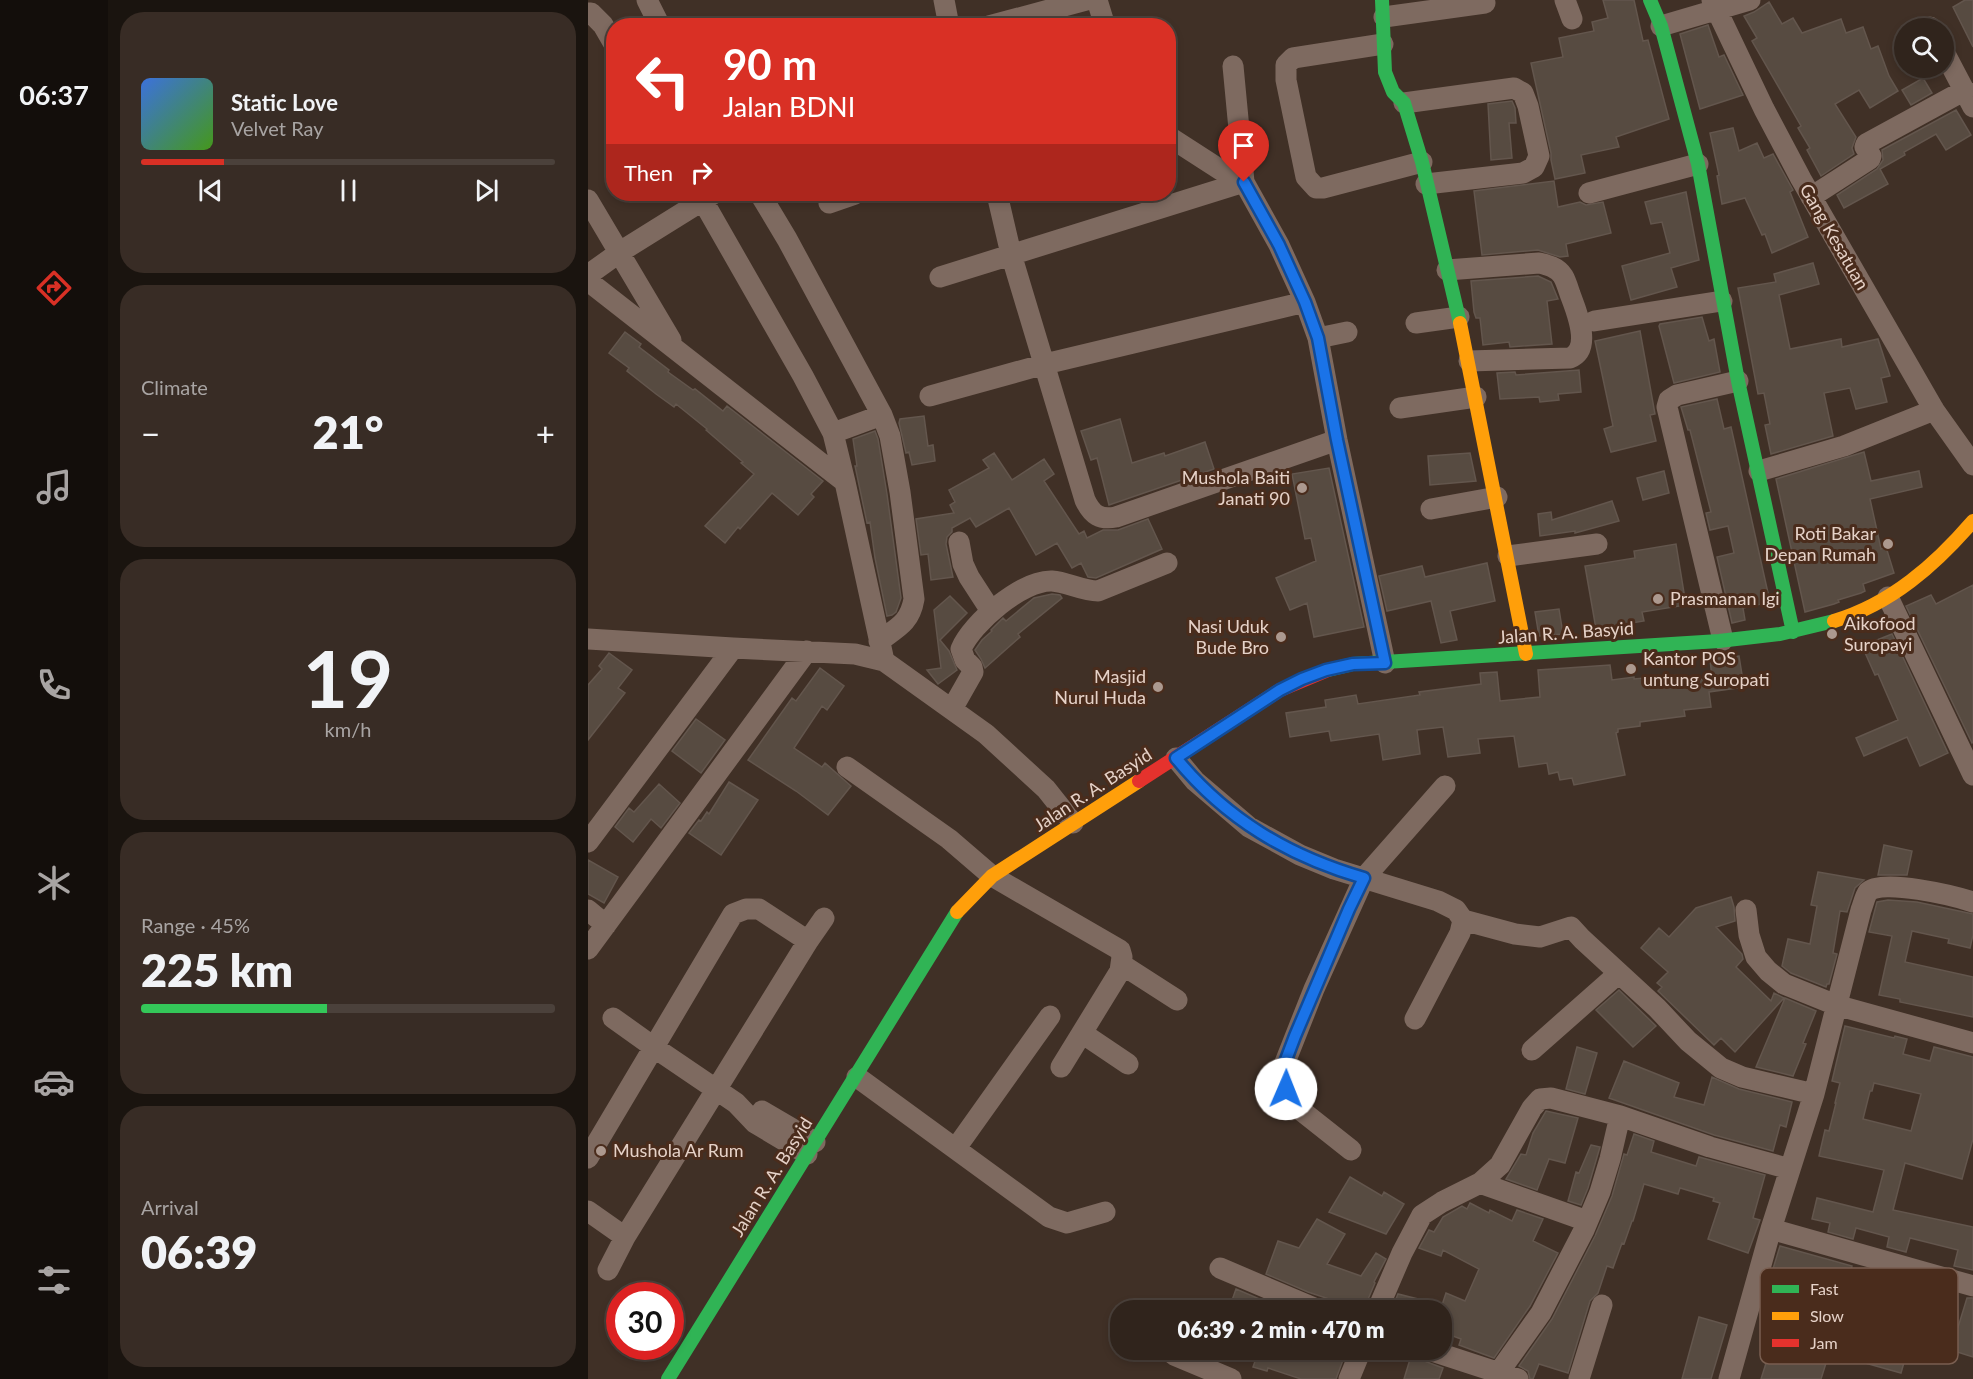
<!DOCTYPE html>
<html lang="en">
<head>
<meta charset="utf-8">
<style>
  :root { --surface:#30241c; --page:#382c25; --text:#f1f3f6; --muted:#a8a4a3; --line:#4b413b; --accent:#d93025 }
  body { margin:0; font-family:Lato,sans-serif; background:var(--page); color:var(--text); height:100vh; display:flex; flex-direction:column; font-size:22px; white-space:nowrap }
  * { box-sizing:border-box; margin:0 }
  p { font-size:20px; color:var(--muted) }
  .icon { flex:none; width:33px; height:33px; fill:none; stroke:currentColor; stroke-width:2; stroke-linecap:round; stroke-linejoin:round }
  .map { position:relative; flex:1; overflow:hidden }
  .details { display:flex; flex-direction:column; gap:12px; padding:12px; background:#1a140f; width:480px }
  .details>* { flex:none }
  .top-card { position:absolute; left:18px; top:18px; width:570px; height:183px; border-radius:24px; box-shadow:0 3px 9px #0003,0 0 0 2px var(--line); background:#d93025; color:#fff; overflow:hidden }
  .buttons { position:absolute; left:1306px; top:18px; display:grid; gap:12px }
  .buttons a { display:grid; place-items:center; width:60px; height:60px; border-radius:50%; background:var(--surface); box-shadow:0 3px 9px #0003,0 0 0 2px var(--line); font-size:30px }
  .speed { position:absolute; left:18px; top:1282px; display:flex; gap:12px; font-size:30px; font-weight:700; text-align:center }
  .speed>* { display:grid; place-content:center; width:78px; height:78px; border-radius:50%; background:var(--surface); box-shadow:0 3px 9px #0003,0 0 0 2px var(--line); line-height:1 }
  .speed .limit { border:9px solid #d22; background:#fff; color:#111 }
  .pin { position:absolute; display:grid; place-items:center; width:51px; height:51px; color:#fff; margin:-62px -26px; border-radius:50% 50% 50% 0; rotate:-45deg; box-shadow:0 0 6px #0007 }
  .pin .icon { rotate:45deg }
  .me { position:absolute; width:66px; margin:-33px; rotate:1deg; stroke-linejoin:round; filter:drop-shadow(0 0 4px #0008) }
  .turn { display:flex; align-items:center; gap:21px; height:126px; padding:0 18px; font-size:27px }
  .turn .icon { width:78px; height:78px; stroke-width:2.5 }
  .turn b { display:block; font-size:42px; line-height:51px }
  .then { display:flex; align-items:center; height:57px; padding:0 18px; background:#0003; gap:12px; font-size:22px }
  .big { font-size:45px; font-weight:800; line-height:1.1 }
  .details .tile { flex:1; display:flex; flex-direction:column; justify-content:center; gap:9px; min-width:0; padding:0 21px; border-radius:24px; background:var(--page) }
  .details .dial { align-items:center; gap:0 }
  .dial b { font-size:78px; line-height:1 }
  .song { display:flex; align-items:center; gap:18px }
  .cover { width:72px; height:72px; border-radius:9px; background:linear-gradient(135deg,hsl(220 70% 55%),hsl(100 70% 35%)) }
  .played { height:6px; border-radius:3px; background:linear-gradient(90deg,var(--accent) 20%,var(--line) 20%) }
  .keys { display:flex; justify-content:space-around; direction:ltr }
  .heat { display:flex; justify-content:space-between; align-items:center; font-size:33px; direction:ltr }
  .charge { height:9px; border-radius:4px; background:linear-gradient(90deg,#34c759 45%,var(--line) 0) }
  .trip { position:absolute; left:522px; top:1300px; width:342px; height:60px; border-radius:24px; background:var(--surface); box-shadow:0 3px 9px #0003,0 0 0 2px var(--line); font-weight:800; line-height:60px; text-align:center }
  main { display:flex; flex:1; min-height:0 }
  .tab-bar { display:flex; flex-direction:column; width:108px; justify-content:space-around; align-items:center; background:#130e0b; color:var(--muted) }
  .tab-bar .icon { width:42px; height:42px }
  .tab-bar .on { color:var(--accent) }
  .tab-bar b { font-size:27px; color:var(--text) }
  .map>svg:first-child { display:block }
  .building { fill:#574b41; stroke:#63564d; stroke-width:1.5; fill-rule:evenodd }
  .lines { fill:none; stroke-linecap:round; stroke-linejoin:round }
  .street { stroke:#7e6a60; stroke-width:21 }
  .fast { stroke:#30b455; stroke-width:14 }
  .slow { stroke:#ff9f0a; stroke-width:14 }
  .jam { stroke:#e5322d; stroke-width:14 }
  .route-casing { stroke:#114b97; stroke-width:15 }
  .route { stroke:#1a73e8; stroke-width:10 }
  .poi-dot { fill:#ac998f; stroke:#4a2c1c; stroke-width:2 }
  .labels { text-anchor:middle; stroke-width:6; stroke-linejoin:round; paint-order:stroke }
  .street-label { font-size:18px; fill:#e6d2c8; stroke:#4a2c1c }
  .poi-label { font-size:18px; fill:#e6d2c8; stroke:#4a2c1c; text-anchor:end }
  .key { fill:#4a2c1c; stroke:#795e50; stroke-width:1.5 }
  .key-label { font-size:16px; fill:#e6d2c8 }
</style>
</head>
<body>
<main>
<nav class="tab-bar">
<b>06:37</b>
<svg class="icon on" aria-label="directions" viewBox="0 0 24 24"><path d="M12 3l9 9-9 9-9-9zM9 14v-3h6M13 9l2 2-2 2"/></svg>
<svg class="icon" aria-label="music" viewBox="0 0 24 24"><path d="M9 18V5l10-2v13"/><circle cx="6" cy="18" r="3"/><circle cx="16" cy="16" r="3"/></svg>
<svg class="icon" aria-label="phone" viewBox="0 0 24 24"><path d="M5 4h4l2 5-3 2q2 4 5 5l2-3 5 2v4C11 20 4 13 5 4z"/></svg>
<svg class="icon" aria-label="climate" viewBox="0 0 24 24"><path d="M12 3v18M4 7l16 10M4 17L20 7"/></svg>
<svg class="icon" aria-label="car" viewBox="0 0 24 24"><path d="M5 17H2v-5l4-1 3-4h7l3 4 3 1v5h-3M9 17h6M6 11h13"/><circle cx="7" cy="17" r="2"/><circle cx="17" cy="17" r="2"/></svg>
<svg class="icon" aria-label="filters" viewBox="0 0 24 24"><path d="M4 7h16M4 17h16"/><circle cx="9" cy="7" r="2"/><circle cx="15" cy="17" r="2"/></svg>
</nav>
<section class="details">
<div class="tile">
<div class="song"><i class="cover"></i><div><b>Static Love</b><p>Velvet Ray</p></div></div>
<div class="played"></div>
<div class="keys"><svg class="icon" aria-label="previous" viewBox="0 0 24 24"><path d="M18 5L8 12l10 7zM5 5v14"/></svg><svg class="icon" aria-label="pause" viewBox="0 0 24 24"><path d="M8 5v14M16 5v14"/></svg><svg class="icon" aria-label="next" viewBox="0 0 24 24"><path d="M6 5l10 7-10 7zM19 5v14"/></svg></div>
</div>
<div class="tile"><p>Climate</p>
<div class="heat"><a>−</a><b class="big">21°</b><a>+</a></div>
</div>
<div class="tile dial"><b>19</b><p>km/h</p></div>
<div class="tile"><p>Range · 45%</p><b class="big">225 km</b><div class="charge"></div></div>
<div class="tile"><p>Arrival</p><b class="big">06:39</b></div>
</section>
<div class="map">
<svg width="1385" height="1379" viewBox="0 0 1385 1379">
  <rect width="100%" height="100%" fill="#403026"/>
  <!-- building -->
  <path class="building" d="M1015,0H1046L1055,41L1060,40L1081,119L1028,137L1031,147L993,155L997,173L967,179L963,160V153L943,63L975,57L971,38L1006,31L1004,22L1020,18Z
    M1377,0H1385V47L1365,7Z
    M1181,2L1194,24L1205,18L1214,33L1253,19L1258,33L1275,27L1283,49L1290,46L1301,76L1310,91L1282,108L1271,90L1247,104L1268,137L1264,148L1266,154L1233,176L1219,150L1222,148L1210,128L1213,126L1164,41L1169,38L1156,16L1166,12Z
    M1120,25L1131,57L1136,55L1155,95L1112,109L1092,34Z
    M1335,78L1344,93L1323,105L1314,90Z
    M924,101L927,108L928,123H921L924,158L903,160L900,104Z
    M1368,110L1383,135L1358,150L1348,134L1316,152L1317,155L1292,169L1300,184L1256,208L1249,195L1289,169L1295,160L1294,150Z
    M1145,128L1151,151L1169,143L1176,158L1185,154L1205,190L1202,192L1220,237L1184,253L1177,234L1174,235L1157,198L1134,204L1129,176L1131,175L1122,133Z
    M966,181L970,207L992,202L998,205L1015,202L1023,233L978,244L980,256L972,257L950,250L894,255L886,191Z
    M1098,192L1111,260L1083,268L1089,287L1043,300L1034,266L1082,253L1074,222L1063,224L1057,202Z
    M1225,263L1231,284L1191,295L1202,349L1253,339L1254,347L1290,339L1302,376L1293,378L1299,402L1268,409L1262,388L1236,393L1245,436L1183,454L1177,425L1182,424L1176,393L1170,394L1150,288L1188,282L1186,274Z
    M950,276L963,282L970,299L959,301L964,344L922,347L921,342L895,345L892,318H888L886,312L883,281Z
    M1114,317L1121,341L1126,339L1132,372L1086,383L1071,326L1072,324Z
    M1052,331L1067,414L1062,415L1068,441L1023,452L1016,429L1025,426L1007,341Z
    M37,332L53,344L51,347L81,370L80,372L105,390L107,389L135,411L139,406L235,481L223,494L226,497L210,515L184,493L152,529L150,527L137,543L117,526L166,474L153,463L155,462L118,430L119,429L88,404L86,407L68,394L39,371L41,368L21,353Z
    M991,370L993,392L970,394L971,400L952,402L951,397L912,399L909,373L927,372L928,375Z
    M1129,399L1136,429L1143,427L1182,602L1155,608L1157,620L1144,623L1129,557L1146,553L1140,526L1122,530L1118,513L1123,512L1102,430H1100L1093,407Z
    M336,416L340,446L345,445L347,461L324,465L321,452L318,453L311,423L312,419Z
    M532,419L544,463L576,453L577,456L617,442L626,469L521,505L509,458L503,460L493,431Z
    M287,431L290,439L299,494L313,598L308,612L304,615L299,616L287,558L282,522L279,523L267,466H269L265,439Z
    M1276,452L1283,481L1331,471L1334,487L1282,499L1293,549L1298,547L1306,573L1275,584L1277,591L1273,593L1250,600L1251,602L1246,604L1217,612L1188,479Z
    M406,453L424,480L456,459L466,474L456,481L491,534L496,531L499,538L515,530H530L560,519L574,549L508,578L500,577L493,563L484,568L469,543L448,555L421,508L388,527L382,518L364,528V532L359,537L358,544L365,577L343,580L340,554L333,555L328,519L366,513L362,505L367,502L361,490L401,468L395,460Z
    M882,453L888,481L842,485L840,456Z
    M741,468L776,627L726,637L719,603L702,610L688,578L728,561L723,538L717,539L704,474Z
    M1076,471L1081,493L1055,500L1049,478Z
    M1024,501L1031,521L987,533V531L952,536L950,514L963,512L964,520Z
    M1088,544L1098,605L1054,612L1056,621L1008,629L997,566L1047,558L1046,551Z
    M899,563L907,601L862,611L869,640L853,643L843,601L799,611L791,576L834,566L837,577Z
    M1385,585V742L1384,743L1318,606L1343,595L1348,604Z
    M464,594L472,595L474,598L430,634L432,637L397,668L393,659L387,650L394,640L404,631L403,630L415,618L418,621L446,598Z
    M362,596L379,613L352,640L361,651L369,670L350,684L339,670L353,668L346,610Z
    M971,609L975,634L951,636L947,612Z
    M1304,634L1360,753L1332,766L1319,737L1276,756L1268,738L1310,720L1290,674L1287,675L1274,646Z
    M21,653L44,670L30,688L37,693L0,740V685L14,669L11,666Z
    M1151,656L1156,687L1121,692L1123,707L1096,710L1097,716L1052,722V726L1030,729V732L1028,733L1037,775L986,785L984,778L972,780L970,772L961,774L959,763L931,767L926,736L890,739L892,753L860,757L855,727L829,730L832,754L795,760L791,734L743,741L741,731L702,737L698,713L738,707L737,700L768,695L770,704L832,695L831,692L893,684L892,673L909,672L912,701L952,697L950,670L1022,665L1024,680L1046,677V679L1056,678V679L1091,675L1092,682L1124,678L1122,659Z
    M232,668L256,686L239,710L234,706L206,748L234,767L237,763L263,786L240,815L208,791L160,760L204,698L208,701Z
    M108,719L137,740L113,773L84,751Z
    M141,782L170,800L133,855L101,833L111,820L113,821L119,812L121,814Z
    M71,784L92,803L73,828L63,819L45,842L27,827L41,808L46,812Z
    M1296,845L1324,851L1319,875H1290Z
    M0,860L30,877L16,903L0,894Z
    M1230,872L1276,880L1267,888L1259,912L1252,911L1245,953L1249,954L1241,984H1239L1238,987L1203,973L1194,966L1200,939L1222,944L1229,906L1223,905Z
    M1143,897L1146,907L1147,921L1128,927L1154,954L1155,959L1148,967L1183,1001L1186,993L1196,998L1147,1052L1133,1038L1126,1045L1070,991L1074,987L1069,983L1080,972L1053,948L1071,928L1081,937L1108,908Z
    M1300,900L1329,902L1385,914V935L1382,948L1360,943L1361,939L1324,931L1317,962L1385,977V1017L1312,1002V999L1291,995L1304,936L1281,932L1289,902Z
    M1031,990L1068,1026L1045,1047L1008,1010Z
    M1197,998L1228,1011L1215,1043L1218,1044L1205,1076L1168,1067Z
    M1257,1026L1306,1038L1307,1036L1319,1039L1315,1054L1342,1061L1346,1047L1385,1057V1139L1374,1179L1317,1163L1305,1210L1385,1227V1270L1366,1266L1370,1250L1322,1238L1318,1252L1299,1247L1301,1237L1268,1228L1265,1239L1240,1232L1242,1223L1224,1219L1229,1198L1285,1212L1296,1170L1231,1156L1237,1130L1241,1131L1248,1103H1247L1252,1083L1244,1081ZM1286,1083L1333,1094L1323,1131L1275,1119L1282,1091H1284Z
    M989,1047L1009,1053L997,1094L978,1089Z
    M1036,1061L1091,1083L1086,1097L1116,1105L1124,1077L1151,1089L1204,1102L1198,1127L1192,1125L1185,1151L1126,1135L1021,1098Z
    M958,1111L990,1118L977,1163L961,1159L949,1190L918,1179L933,1154L938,1155L945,1133Z
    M1046,1134L1066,1141L1063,1152L1108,1166L1111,1157L1177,1175L1165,1218L1172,1220L1160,1253L1120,1239L1132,1203L1125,1201L1126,1198L1092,1188L1090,1194L1056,1184L1045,1221H1044L1036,1244L1034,1243L1025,1268L1019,1266L1010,1293L1002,1301L980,1373L951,1364L945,1379H942L940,1371L931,1366L964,1319L1007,1236L1024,1196L1036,1154L1039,1155Z
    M1003,1145L1012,1147L1000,1188L993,1205L980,1201L988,1172L991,1173Z
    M762,1177L794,1196L796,1192L816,1204L798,1234L741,1212Z
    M882,1203L901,1213L902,1210L924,1221L929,1210L955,1219L945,1241L970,1253L942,1306L906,1358L871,1345L873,1339L854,1332V1311H803L810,1294L854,1305L858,1293L877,1301L891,1269L855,1250L853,1256L831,1248L841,1230L846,1232L855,1217L874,1206L879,1209Z
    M729,1219L757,1234L739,1264L773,1276L788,1253L798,1259L786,1282L787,1283L778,1304L775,1302L772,1311H747L750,1302L720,1292L678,1274L690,1241L711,1248Z
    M1192,1246L1264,1266L1262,1275L1335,1296L1313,1373L1252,1356L1269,1295L1240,1288L1222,1355L1239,1360L1233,1379H1173L1186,1338L1175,1335L1183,1305L1180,1304L1188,1273L1184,1272Z
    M648,1289L700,1311H655L642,1306Z
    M1379,1298H1385V1357L1363,1350Z
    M1111,1317L1139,1325L1123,1379H1094Z
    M671,1350H753L758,1352L748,1379H713L680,1368L679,1371L665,1367Z
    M823,1356L855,1368L851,1379H816Z"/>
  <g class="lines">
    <!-- street -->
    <path class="street" d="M59,0L72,26
      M356,0L361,26
      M509,0L517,26
      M977,0L984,19
      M1124,0L1176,109L1213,179L1346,410L1385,465
      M0,13H3L15,25L26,44
      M796,17L897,3
      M401,26L498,0
      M1073,26L1162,0
      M1342,27L1343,28
      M795,44L705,58L698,65V80L718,177L728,188H735L834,162
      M1356,52L1385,107
      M645,66L656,182L691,245L717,302L730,338L749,440L797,663
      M816,103L926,88L935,93L940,106L951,156L946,167L935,173L838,184
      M580,136L642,176L648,184
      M1001,193L1110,164
      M111,194L215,376L245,433L257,482
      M172,194L199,239L294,415L302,436L312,492L326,599C322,623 309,628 291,641
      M409,194L423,254L497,500C504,515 512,520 528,517L749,440
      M1223,197L1282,159L1283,156L1277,147L1278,144L1377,90
      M0,200L83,340
      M241,203L267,194
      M859,270L951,263C960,265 969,267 975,276C978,281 980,288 982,294C988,310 1005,349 982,358L881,361
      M0,275L32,252L125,194
      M352,277L656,182
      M0,281L257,482L296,661
      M1006,321L1134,301
      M828,323L871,317
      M730,338L759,332
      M342,396L457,364L717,302
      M812,408L888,397
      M245,433L294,415
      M1171,471L1256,446L1346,410
      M843,509L909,497
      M371,542L375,564L381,577L403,611
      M920,556L1009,544
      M1300,597L1385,775
      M0,639L145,648L267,654L296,661L398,734L458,789L485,823
      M1135,640L1079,407L1081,400L1089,395L1150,381
      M364,709L385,672L384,667L377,660L373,649C384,623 434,580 464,581C479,582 494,591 510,591L579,563
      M588,758L607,781L661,827L712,855L746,869L850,901L868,910L875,920L872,933L827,1019
      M259,767L361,839L404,876L532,950L534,957L532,971L473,1067
      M0,842L145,648
      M0,910L18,925
      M1158,910L1161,935L1168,957L1180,971L1196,984L1248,1005L1385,1043
      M875,920L927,934L952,937L983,927L994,939L1069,1008L1100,1041L1133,1068L1154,1077L1226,1094
      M0,949L219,651
      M533,964L589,1000
      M25,1018L67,1048L148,1103L167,1123L219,1154
      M494,1033L540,1064
      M944,1050L1031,973
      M269,1077L461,1217L479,1223L517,1212
      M174,1111L227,1142
      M368,1148L462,1016
      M763,1150L715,1112L698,1089L696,1065L726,989L776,878L857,786
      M0,1158L145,914L158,909H171L220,941
      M892,1183L999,1221
      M0,1211L37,1237
      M1183,1229L1385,1286
      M632,1268L733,1311
      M20,1270L37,1237L220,941L236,918
      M789,1311L814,1253L834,1215L854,1202L892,1183L912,1165L944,1108L952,1099L963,1098L1032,1116L1122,1147L1202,1169
      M841,1350L930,1379
      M586,1355L643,1379
      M911,1372L953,1313L996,1230L1012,1192L1022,1159L1032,1116
      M761,1379L773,1350
      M991,1379L1014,1305
      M1141,1379L1183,1229L1226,1094L1273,910C1275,905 1277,896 1280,892C1293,878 1367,896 1385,902"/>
    <!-- fast -->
    <path class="fast" d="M794,0L797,72L805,92L816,103L834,162L872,323
      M1062,0L1073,26L1110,164L1150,381L1205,632
      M740,670L765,664L1131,641L1192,634L1246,621
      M80,1379L369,912"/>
    <!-- slow -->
    <path class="slow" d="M872,323L938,654
      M1246,621C1303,604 1347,565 1385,521
      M369,912L404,876L551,781"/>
    <!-- jam -->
    <path class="jam" d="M551,781L692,690L740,670"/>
  </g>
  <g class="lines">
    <defs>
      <path id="route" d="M656,182L691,245L717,302L730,338L749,440L797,663L765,664L738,670L714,679L692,690L588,758C638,819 700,856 776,878L761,909L707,1036L696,1065L698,1089"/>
    </defs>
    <!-- route casing -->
    <use href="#route" class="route-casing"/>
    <!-- route -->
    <use href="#route" class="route"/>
  </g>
  <!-- markers -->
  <g class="poi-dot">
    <circle cx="714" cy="488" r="6"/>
    <circle cx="1300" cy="544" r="6"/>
    <circle cx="1070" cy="599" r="6"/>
    <circle cx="1244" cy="634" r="6"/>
    <circle cx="693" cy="637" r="6"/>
    <circle cx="1043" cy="669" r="6"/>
    <circle cx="570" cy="687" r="6"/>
    <circle cx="13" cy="1151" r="6"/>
  </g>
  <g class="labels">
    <!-- street labels -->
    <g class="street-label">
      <text transform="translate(1246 237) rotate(60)" y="6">Gang Kesatuan</text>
      <text transform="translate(978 633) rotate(-4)" y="6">Jalan R. A. Basyid</text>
      <text transform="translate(505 790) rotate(-33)" y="6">Jalan R. A. Basyid</text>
      <text transform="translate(184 1177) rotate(-58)" y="6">Jalan R. A. Basyid</text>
    </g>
    <!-- poi labels -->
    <g class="poi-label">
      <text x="702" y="484">Mushola Baiti<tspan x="702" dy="21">Janati 90</tspan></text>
      <text x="1288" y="540">Roti Bakar<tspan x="1288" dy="21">Depan Rumah</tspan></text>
      <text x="1082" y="605" text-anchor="start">Prasmanan Igi</text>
      <text x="1256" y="630" text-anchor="start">Aikofood<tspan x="1256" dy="21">Suropayi</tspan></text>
      <text x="681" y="633">Nasi Uduk<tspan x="681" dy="21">Bude Bro</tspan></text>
      <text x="1055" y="665" text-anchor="start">Kantor POS<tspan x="1055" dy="21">untung Suropati</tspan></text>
      <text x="558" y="683">Masjid<tspan x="558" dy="21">Nurul Huda</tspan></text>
      <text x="25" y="1157" text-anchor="start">Mushola Ar Rum</text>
    </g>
  </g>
  <!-- legend -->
  <rect x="1172" y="1268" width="198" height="96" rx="9" class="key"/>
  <rect x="1184" y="1285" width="27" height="8" fill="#30b455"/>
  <rect x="1184" y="1312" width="27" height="8" fill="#ff9f0a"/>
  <rect x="1184" y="1339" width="27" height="8" fill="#e5322d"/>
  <g class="key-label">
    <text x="1222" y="1295">Fast</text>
    <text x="1222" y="1322">Slow</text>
    <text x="1222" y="1349">Jam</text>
  </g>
</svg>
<div class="buttons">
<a><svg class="icon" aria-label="search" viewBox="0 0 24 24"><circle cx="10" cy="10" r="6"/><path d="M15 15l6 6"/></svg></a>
</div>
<div class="speed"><div class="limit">30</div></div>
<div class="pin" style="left:656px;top:182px;background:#d93025"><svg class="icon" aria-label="arrive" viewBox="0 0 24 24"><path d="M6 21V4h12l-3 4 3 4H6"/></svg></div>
<svg class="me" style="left:698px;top:1089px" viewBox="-20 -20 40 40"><circle r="19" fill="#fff"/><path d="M0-13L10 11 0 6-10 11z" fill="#1a73e8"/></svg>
<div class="trip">06:39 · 2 min · 470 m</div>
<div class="top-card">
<div class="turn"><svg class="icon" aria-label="left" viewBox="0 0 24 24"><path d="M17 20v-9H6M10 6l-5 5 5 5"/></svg><div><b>90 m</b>Jalan BDNI</div></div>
<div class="then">Then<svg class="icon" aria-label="right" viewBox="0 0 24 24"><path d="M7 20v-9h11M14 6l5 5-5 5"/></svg></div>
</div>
</div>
</main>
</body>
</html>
